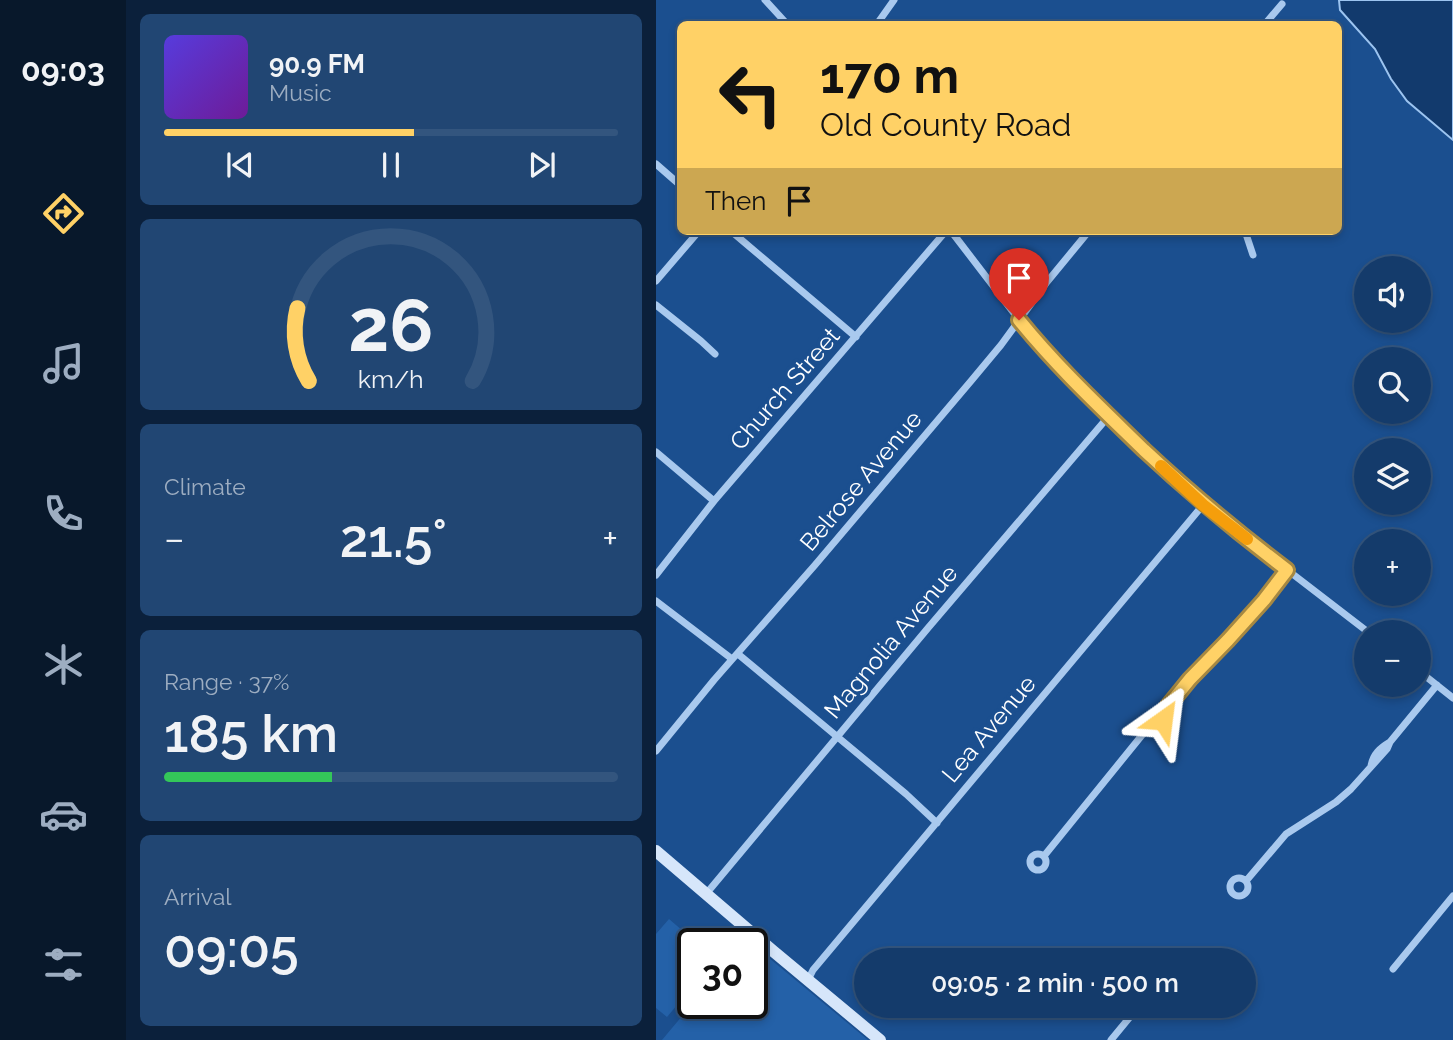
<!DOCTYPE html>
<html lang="en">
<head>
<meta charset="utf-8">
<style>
  :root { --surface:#143b6b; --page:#214673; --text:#f1f3f6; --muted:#9dadc1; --line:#33557e; --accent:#ffd166 }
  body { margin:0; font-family:Raleway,sans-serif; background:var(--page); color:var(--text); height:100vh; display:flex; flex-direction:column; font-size:26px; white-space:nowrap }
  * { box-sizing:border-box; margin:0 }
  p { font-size:23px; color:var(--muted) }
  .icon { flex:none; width:38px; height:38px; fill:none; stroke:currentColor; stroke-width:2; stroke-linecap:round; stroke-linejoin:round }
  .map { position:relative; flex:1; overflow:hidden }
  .sheet { display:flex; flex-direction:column; gap:14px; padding:14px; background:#0b203b; width:530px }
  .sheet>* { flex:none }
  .banner { position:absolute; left:21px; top:21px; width:665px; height:214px; border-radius:10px; box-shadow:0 4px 10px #0003,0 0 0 2px var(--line); background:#ffd166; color:#111; overflow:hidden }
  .buttons { position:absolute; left:698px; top:256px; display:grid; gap:14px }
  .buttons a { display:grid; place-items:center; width:77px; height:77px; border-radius:50%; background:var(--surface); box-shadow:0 4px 10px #0003,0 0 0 2px var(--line); font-size:35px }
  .speed { position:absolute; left:21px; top:928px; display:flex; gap:14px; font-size:35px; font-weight:700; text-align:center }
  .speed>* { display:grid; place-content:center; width:91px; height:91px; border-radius:50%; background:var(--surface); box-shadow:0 4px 10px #0003,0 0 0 2px var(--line); line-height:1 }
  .speed .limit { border:4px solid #111; border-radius:10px; background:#fff; color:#111 }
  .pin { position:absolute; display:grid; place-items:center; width:60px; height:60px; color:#fff; margin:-72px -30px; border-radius:50% 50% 50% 0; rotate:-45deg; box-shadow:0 0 7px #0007 }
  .pin .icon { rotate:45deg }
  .me { position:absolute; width:77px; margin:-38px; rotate:31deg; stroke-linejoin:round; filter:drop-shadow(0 0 5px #0008) }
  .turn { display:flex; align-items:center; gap:24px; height:147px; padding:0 28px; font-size:32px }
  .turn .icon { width:91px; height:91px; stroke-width:2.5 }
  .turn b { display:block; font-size:49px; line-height:60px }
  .then { display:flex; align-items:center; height:66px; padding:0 28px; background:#0003; gap:14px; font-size:26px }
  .big { font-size:52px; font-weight:600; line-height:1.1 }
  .sheet .widget { flex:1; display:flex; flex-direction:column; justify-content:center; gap:10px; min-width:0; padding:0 24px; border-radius:10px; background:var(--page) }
  .sheet .dial { align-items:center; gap:0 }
  .dial svg { height:182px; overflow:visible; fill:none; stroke:var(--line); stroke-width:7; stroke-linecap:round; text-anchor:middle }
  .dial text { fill:var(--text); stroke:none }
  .song { display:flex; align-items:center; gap:21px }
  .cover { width:84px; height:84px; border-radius:10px; background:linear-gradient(135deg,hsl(250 70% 55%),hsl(280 70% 35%)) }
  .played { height:7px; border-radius:4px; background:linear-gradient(90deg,var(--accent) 55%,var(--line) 55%) }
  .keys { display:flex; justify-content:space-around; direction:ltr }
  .heat { display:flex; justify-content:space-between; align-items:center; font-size:38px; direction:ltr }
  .charge { height:10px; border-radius:5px; background:linear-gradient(90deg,#34c759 37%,var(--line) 0) }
  .trip { position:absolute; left:198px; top:948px; width:402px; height:70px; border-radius:35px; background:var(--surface); box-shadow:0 4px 10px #0003,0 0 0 2px var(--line); font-weight:600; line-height:70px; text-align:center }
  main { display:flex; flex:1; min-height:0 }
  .tab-bar { display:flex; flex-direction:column; width:126px; justify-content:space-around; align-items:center; background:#08182b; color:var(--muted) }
  .tab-bar .icon { width:49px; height:49px }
  .tab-bar .selected { color:var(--accent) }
  .tab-bar b { font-size:32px; color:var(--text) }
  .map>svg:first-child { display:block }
  .green { fill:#2461a8 }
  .water { fill:#123a6d; stroke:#9cc4f0; stroke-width:2 }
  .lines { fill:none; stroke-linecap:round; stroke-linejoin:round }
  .street { stroke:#a9c9ee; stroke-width:7 }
  .secondary { stroke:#d6e6fa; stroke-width:12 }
  .route-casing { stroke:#a68842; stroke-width:18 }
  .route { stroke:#ffd166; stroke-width:12 }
  .slow { stroke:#f59e0b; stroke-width:12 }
  .labels { text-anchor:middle; stroke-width:7; stroke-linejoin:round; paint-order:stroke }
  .street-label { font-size:24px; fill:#fff; stroke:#1b4f8f }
</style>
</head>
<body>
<main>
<nav class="tab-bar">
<b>09:03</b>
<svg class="icon selected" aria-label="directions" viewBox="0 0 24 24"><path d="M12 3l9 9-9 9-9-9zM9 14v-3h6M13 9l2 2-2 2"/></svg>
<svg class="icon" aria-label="music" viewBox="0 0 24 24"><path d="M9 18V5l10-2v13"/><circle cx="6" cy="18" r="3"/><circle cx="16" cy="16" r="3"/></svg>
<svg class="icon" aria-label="phone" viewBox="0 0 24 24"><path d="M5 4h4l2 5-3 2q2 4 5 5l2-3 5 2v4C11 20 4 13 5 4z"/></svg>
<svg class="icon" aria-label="climate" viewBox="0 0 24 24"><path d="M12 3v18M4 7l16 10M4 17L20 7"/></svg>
<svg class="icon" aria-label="car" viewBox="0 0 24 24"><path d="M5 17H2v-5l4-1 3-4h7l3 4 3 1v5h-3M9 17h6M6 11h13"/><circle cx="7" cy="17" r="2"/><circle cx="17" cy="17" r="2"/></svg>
<svg class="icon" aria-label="filters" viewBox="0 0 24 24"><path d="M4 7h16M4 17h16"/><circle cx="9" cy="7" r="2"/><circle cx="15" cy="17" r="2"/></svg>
</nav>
<section class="sheet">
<div class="widget">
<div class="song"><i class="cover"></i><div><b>90.9 FM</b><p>Music</p></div></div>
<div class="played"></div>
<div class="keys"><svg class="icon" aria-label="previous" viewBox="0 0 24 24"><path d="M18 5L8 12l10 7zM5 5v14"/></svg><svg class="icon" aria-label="pause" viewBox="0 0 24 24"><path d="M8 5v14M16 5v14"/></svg><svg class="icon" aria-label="next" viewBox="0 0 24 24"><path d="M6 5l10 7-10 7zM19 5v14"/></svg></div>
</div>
<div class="widget dial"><svg viewBox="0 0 100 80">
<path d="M14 69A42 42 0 1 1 86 69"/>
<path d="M14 69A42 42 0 0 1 9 37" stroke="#ffd166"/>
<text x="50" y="56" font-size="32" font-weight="700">26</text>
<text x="50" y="72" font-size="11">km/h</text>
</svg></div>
<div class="widget"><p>Climate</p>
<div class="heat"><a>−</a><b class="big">21.5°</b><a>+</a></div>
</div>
<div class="widget"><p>Range · 37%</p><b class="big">185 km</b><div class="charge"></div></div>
<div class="widget"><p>Arrival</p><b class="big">09:05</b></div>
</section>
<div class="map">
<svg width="797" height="1040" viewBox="0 0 797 1040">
  <rect width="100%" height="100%" fill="#1b4f8f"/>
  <!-- green -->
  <path class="green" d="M13,919L41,943H37V986L11,1017L0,1008V934Z
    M96,944L212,1040H6L37,1003H96Z"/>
  <!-- water -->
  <path class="water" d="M683,0H797V140L751,101L735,79L719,49L684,10Z"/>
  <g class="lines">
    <!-- street -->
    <path class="street" d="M109,0L131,24
      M221,24L238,0
      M609,24L626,4
      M0,164L24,185
      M75,231L200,337
      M295,231L380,342L437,402L547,505L712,632
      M589,231L597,255
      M0,281L43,231
      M0,305L45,341L59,354
      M0,452L58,501
      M0,575L58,501L290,231
      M0,601L76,659
      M82,654L250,794L281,823
      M763,671L797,698
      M491,729L496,730C504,725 507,721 508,711
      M0,751L58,680L159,565L315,381L345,345L391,282L433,231
      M715,766C717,754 724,748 734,742
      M374 862a8 8 0 1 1 16 0a8 8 0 1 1-16 0Z
      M388,856L491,729C492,718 496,713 508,711C548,663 593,620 631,570
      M574 887a9 9 0 1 1 18 0a9 9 0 1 1-18 0Z
      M590,881L630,834L680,802L695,789L731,749L734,742L781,685
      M50,894L272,628L452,417
      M737,969L797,896
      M152,980L157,970L547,505
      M455,1040L483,1006"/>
    <!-- secondary -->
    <path class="secondary" d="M0,851L117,951L224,1040"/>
  </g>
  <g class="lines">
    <defs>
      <path id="route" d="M363,320C402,368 444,407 488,450C534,493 581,532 631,570L608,600L572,640L534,679L508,711L507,720"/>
    </defs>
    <!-- route casing -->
    <use href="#route" class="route-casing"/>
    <!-- route -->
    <use href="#route" class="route"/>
    <!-- slow -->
    <path class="slow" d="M505,466L547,505L591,539"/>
  </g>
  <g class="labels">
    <!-- street labels -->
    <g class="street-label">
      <text transform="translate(129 389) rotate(-49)" y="8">Church Street</text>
      <text transform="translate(205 481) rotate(-50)" y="8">Belrose Avenue</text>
      <text transform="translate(235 642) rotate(-50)" y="8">Magnolia Avenue</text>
      <text transform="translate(333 729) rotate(-50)" y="8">Lea Avenue</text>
    </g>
  </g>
</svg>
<div class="buttons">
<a><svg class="icon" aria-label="sound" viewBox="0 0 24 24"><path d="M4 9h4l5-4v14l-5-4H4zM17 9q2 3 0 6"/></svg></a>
<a><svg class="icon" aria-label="search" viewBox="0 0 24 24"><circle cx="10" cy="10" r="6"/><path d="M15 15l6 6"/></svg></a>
<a><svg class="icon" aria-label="layers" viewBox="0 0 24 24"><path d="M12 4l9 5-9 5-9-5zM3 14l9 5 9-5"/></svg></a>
<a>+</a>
<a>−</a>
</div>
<div class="speed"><div class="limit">30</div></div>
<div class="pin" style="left:363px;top:320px;background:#d93025"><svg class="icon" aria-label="arrive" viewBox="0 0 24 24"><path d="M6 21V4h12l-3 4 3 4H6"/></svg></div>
<svg class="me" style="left:507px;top:720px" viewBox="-20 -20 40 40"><path d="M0-17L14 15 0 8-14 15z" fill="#ffd166" stroke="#fff" stroke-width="4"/></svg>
<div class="trip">09:05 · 2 min · 500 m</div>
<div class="banner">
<div class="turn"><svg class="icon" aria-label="left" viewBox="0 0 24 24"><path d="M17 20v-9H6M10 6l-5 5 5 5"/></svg><div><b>170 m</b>Old County Road</div></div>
<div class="then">Then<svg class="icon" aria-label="arrive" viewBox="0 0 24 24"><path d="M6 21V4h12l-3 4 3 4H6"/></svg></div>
</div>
</div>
</main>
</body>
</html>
